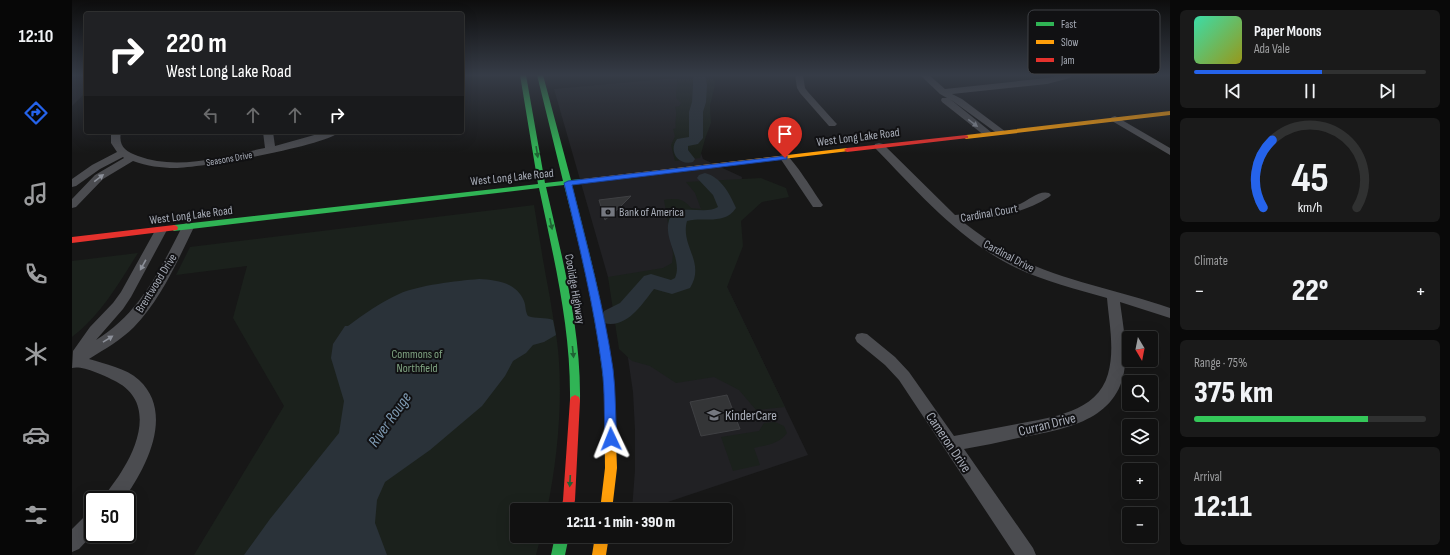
<!DOCTYPE html>
<html lang="en">
<head>
<meta charset="utf-8">
<style>
  :root { --surface:#111; --page:#1a1a1a; --text:#f1f3f6; --muted:#9c9d9f; --line:#303131; --accent:#2563eb }
  body { margin:0; font-family:"Sofia Sans Condensed",sans-serif; background:var(--page); color:var(--text); height:100vh; display:flex; flex-direction:column; font-size:15px; white-space:nowrap }
  * { box-sizing:border-box; margin:0 }
  p { font-size:13px; color:var(--muted) }
  .icon { flex:none; width:22px; height:22px; fill:none; stroke:currentColor; stroke-width:2; stroke-linecap:round; stroke-linejoin:round }
  .map { position:relative; flex:1; overflow:hidden }
  .sheet { display:flex; flex-direction:column; gap:10px; padding:10px; background:#090909; width:280px }
  .sheet>* { flex:none }
  .banner { position:absolute; left:12px; top:12px; width:380px; height:122px; border-radius:4px; box-shadow:0 4px 16px #0002,0 0 0 1px var(--line); background:#202124; color:#fff; overflow:hidden }
  .needle { width:26px; rotate:170deg }
  .controls { position:absolute; left:1050px; top:331px; display:grid; gap:8px }
  .controls a { display:grid; place-items:center; width:36px; height:36px; border-radius:4px; background:var(--surface); box-shadow:0 4px 16px #0002,0 0 0 1px var(--line); font-size:20px }
  .speed { position:absolute; left:12px; top:491px; display:flex; gap:8px; font-size:20px; font-weight:700; text-align:center }
  .speed>* { display:grid; place-content:center; width:52px; height:52px; border-radius:50%; background:var(--surface); box-shadow:0 4px 16px #0002,0 0 0 1px var(--line); line-height:1 }
  .speed .limit { border:2px solid #111; border-radius:6px; background:#fff; color:#111 }
  .pin { position:absolute; display:grid; place-items:center; width:34px; height:34px; color:#fff; margin:-41px -17px; border-radius:50% 50% 50% 0; rotate:-45deg; box-shadow:0 0 4px #0007 }
  .pin .icon { rotate:45deg }
  .me { position:absolute; width:44px; margin:-22px; rotate:358deg; stroke-linejoin:round; filter:drop-shadow(0 0 3px #0008) }
  .turn { display:flex; align-items:center; gap:14px; height:84px; padding:0 16px; font-size:18px }
  .turn .icon { width:52px; height:52px; stroke-width:2.5 }
  .turn b { display:block; font-size:28px; line-height:34px }
  .lanes { display:flex; align-items:center; height:38px; padding:0 16px; background:#0003; justify-content:center; gap:20px; direction:ltr }
  .lanes .off { opacity:.35 }
  .big { font-size:30px; font-weight:800; line-height:1.1 }
  .sheet .widget { flex:1; display:flex; flex-direction:column; justify-content:center; gap:6px; min-width:0; padding:0 14px; border-radius:6px; background:var(--page) }
  .sheet .dial { align-items:center; gap:0 }
  .dial svg { height:104px; overflow:visible; fill:none; stroke:var(--line); stroke-width:7; stroke-linecap:round; text-anchor:middle }
  .dial text { fill:var(--text); stroke:none }
  .song { display:flex; align-items:center; gap:12px }
  .cover { width:48px; height:48px; border-radius:6px; background:linear-gradient(135deg,hsl(160 70% 55%),hsl(60 70% 35%)) }
  .played { height:4px; border-radius:2px; background:linear-gradient(90deg,var(--accent) 55%,var(--line) 55%) }
  .keys { display:flex; justify-content:space-around; direction:ltr }
  .heat { display:flex; justify-content:space-between; align-items:center; font-size:22px; direction:ltr }
  .charge { height:6px; border-radius:3px; background:linear-gradient(90deg,#34c759 75%,var(--line) 0) }
  .trip { position:absolute; left:438px; top:503px; width:222px; height:40px; border-radius:4px; background:var(--surface); box-shadow:0 4px 16px #0002,0 0 0 1px var(--line); font-weight:800; line-height:40px; text-align:center }
  main { display:flex; flex:1; min-height:0 }
  .tab-bar { display:flex; flex-direction:column; width:72px; justify-content:space-around; align-items:center; background:#070707; color:var(--muted) }
  .tab-bar .icon { width:28px; height:28px }
  .tab-bar .active { color:var(--accent) }
  .tab-bar b { font-size:18px; color:var(--text) }
  .map>svg:first-child { display:block }
  .built { fill:#212124 }
  .green { fill:#1b211c }
  .water { fill:#2a3239 }
  .lines { fill:none; stroke-linecap:round; stroke-linejoin:round }
  .river { fill:#2a3239; fill-rule:evenodd }
  .building { fill:#343537; stroke:#3f4043 }
  .street { fill:#4b4c50; fill-rule:evenodd }
  .fast { fill:#30b455; fill-rule:evenodd }
  .slow { fill:#ff9f0a; fill-rule:evenodd }
  .jam { fill:#e5322d; fill-rule:evenodd }
  .oneway { fill:#8c9099 }
  .oneway2 { fill:#206234 }
  .route { fill:#2563eb; stroke:#184099 }
  .labels { text-anchor:middle; stroke-width:4; stroke-linejoin:round; paint-order:stroke }
  .far-street-label { font-size:10px; fill:#a8adb8; stroke:#111113 }
  .street-label { font-size:12px; fill:#a8adb8; stroke:#111113 }
  .poi-label { font-size:12px; fill:#a8adb8; stroke:#111113; text-anchor:start }
  .park-label { font-size:12px; fill:#7fa381; stroke:#111113 }
  .near-poi-label { font-size:14px; fill:#a8adb8; stroke:#111113; text-anchor:start }
  .near-street-label { font-size:14px; fill:#a8adb8; stroke:#111113 }
  .near-water-label { font-size:16px; font-style:italic; fill:#7f9bb3; stroke:#111113 }
  .key { fill:#111113; stroke:#3e4045; stroke-width:1 }
  .key-label { font-size:11px; fill:#a8adb8 }
</style>
</head>
<body>
<main>
<nav class="tab-bar">
<b>12:10</b>
<svg class="icon active" aria-label="directions" viewBox="0 0 24 24"><path d="M12 3l9 9-9 9-9-9zM9 14v-3h6M13 9l2 2-2 2"/></svg>
<svg class="icon" aria-label="music" viewBox="0 0 24 24"><path d="M9 18V5l10-2v13"/><circle cx="6" cy="18" r="3"/><circle cx="16" cy="16" r="3"/></svg>
<svg class="icon" aria-label="phone" viewBox="0 0 24 24"><path d="M5 4h4l2 5-3 2q2 4 5 5l2-3 5 2v4C11 20 4 13 5 4z"/></svg>
<svg class="icon" aria-label="climate" viewBox="0 0 24 24"><path d="M12 3v18M4 7l16 10M4 17L20 7"/></svg>
<svg class="icon" aria-label="car" viewBox="0 0 24 24"><path d="M5 17H2v-5l4-1 3-4h7l3 4 3 1v5h-3M9 17h6M6 11h13"/><circle cx="7" cy="17" r="2"/><circle cx="17" cy="17" r="2"/></svg>
<svg class="icon" aria-label="filters" viewBox="0 0 24 24"><path d="M4 7h16M4 17h16"/><circle cx="9" cy="7" r="2"/><circle cx="15" cy="17" r="2"/></svg>
</nav>
<div class="map">
<svg width="1098" height="555" viewBox="0 0 1098 555">
  <rect width="100%" height="100%" fill="#171717"/>
  <!-- built -->
  <path class="built" d="M0,75H14V92L0,106Z
    M627,76L624,138L631,159L670,177L655,287L736,455L572,510H560L563,470V430L561,392L556,358L536,277L482,89Z"/>
  <!-- green -->
  <path class="green" d="M601,75H642L643,85L638,106L639,123L633,139L628,158L603,161L599,145L603,136L601,129L604,128C602,120 606,115 603,107L607,106L609,103L604,98L605,81Z
    M689,178L714,188L717,197L690,202L669,221L671,246L655,287L713,407L684,410L667,390L642,377L604,383L578,366L560,361L547,349L536,277L591,268L600,263L601,254L592,200C605,198 611,198 619,208L629,209L623,193L614,182Z
    M462,205C467,236 472,267 478,298C481,319 486,340 487,362C490,411 485,461 475,510H445V536H469L464,555H122L212,406L161,318L175,266L104,275L118,247Z
    M66,253C47,283 29,315 0,337V261Z
    M703,422L712,426L715,433C707,444 695,445 682,448L688,465L661,471L649,437L687,431L692,423Z"/>
  <!-- water -->
  <path class="water" d="M407,279C424,280 444,282 452,301C454,306 453,311 456,316C464,319 473,317 481,320L484,335L472,342L461,345L454,353L441,361L433,376L410,406L358,450L313,482L305,500L303,523L315,555H172L198,519L267,433L272,401L259,358L261,344L273,326H276C292,314 309,302 327,294C347,285 384,281 407,279Z"/>
  <g class="lines">
    <!-- river -->
    <path class="river" d="M621,75H633L635,85L634,102L631,112V138L626,144L616,146V150L623,159L621,162C606,166 596,151 605,139L617,137V112L620,102L621,85Z
      M633,173C649,177 658,194 664,208C652,226 632,216 615,221C608,246 634,262 618,288L600,294L582,289C570,304 555,329 532,323L529,317L532,311L548,303L572,276L579,274L599,280L603,278C611,259 591,240 597,220C604,201 633,216 646,207L641,195L625,178L627,175Z"/>
  </g>
  <!-- building -->
  <path class="building" d="M559,196L547,208L533,220L527,200Z
    M655,395L668,429L629,436L618,402Z"/>
  <g class="lines">
    <!-- street -->
    <path class="street" d="M723,75H731L733,88L736,92L763,122L765,124L763,126H757L728,93L725,88Z
      M848,75H857L873,89L975,78L989,75L999,76L998,78L975,84L880,94L890,99L934,132L932,134H926L878,99L919,132L921,134L919,136H913L870,102L869,100L870,98H875L868,94Z
      M1043,116L1098,148V155L1040,121L1038,119L1040,117Z
      M39,132H49C46,146 54,152 66,156C106,171 153,156 193,148L191,132H201L203,146L253,132H267C254,146 127,168 103,168C89,168 75,166 61,161L31,179L4,207L0,208V199L23,175L52,158L51,157L28,169L4,186L0,187V179L20,165L45,152L39,143Z
      M331,132H352C347,136 336,136 331,132Z
      M807,143L811,144L883,215C905,213 928,212 948,204C957,200 967,190 977,193L979,195L977,197C950,214 921,218 891,222C907,234 923,246 941,256C990,281 1046,290 1098,308V318L1048,302C1051,325 1056,349 1052,372C1043,423 987,430 946,438C928,442 910,446 892,449L961,548L964,555H943L827,380L813,365L785,342L783,338L785,334L790,333L795,334L823,357L837,372L882,436C903,432 924,428 945,424C979,417 1025,413 1036,374C1043,350 1037,322 1035,298C1000,288 963,279 931,261C881,233 843,189 803,148L802,146L803,144Z
      M713,155C721,157 744,196 751,205L749,207H741L708,158Z
      M116,223L120,224L122,227C105,262 89,299 62,327C49,340 33,349 17,359C33,364 54,368 67,380C103,413 74,469 51,500H31C36,489 45,480 51,469C70,438 80,398 41,380C32,375 9,365 0,368L1,351L18,327L41,303L49,292L85,227H93L95,230L59,297L51,309L24,340C67,314 88,270 110,227L112,224Z
      M21,512V534L7,549L0,552V529L14,515Z"/>
    <!-- fast -->
    <path class="fast" d="M448,75H454L473,183L491,181L465,75H471L499,180L511,179L515,181L511,183L500,185C517,251 535,318 542,386L541,389L537,390L533,389L532,386C525,319 509,251 492,185L474,187C490,258 509,327 508,400L507,403L503,405L499,403L498,400C499,328 482,259 467,188L102,231L98,228L102,225L466,184Z
      M483,536H497L493,555H479Z"/>
    <!-- slow -->
    <path class="slow" d="M1098,111V115L894,139L891,137L894,135Z
      M775,148L777,149V151L511,183L507,181L511,179Z
      M537,382L541,383L542,386L545,468L540,510H528L533,468L532,386L533,383Z
      M523,536H537L534,555H520Z"/>
    <!-- jam -->
    <path class="jam" d="M894,135L896,136V138L775,152L772,150L775,148Z
      M102,225L105,226L106,228L105,230L0,243V237Z
      M503,395L507,397L508,400L503,500L501,510H489L491,500L498,400L499,397Z"/>
  </g>
  <!-- one-way arrows -->
  <defs><path id="oneway-solid" d="M-6-.8H1V-3.2L6.5 0L1 3.2V.8H-6Z"/></defs>
  <g class="oneway">
    <use href="#oneway-solid" transform="translate(901 123) rotate(37)"/>
    <use href="#oneway-solid" transform="translate(27 178) rotate(-37)"/>
    <use href="#oneway-solid" transform="translate(71 265) rotate(119)"/>
    <use href="#oneway-solid" transform="translate(36 339) rotate(-32)"/>
  </g>
  <g class="oneway2">
    <use href="#oneway-solid" transform="translate(465 152) rotate(81)"/>
    <use href="#oneway-solid" transform="translate(479 224) rotate(78)"/>
    <use href="#oneway-solid" transform="translate(501 352) rotate(84)"/>
    <use href="#oneway-solid" transform="translate(498 481) rotate(93)"/>
  </g>
  <!-- sky -->
  <linearGradient id="sky" x2="0" y2="1"><stop stop-color="#0d0d0d"/><stop offset="0.49" stop-color="#363c47"/><stop offset="1" stop-color="#363c47" stop-opacity="0"/></linearGradient>
  <rect width="1098" height="153" fill="url(#sky)"/>
  <!-- route -->
  <path class="route" d="M713,156H715V159L500,185C515,246 532,307 541,369C544,392 543,416 545,439L543,442L539,444L535,442L533,439C532,415 533,391 530,368C522,306 507,244 492,183L496,181Z"/>
  <!-- icons -->
  <defs>
    <symbol id="bank-bare" viewBox="-9 -9 18 18"><path d="M-6-4H6V4H-6ZM0-2.3a2.3 2.3 0 1 0 0 4.6a2.3 2.3 0 1 0 0-4.6Z" fill="#757880" stroke="#111113" stroke-width="2.5" paint-order="stroke"/></symbol>
    <symbol id="school-bare" viewBox="-9 -9 18 18"><path d="M0-5L7-2L0 1L-7-2ZM-4 1L0 2.5L4 1V4Q0 6-4 4Z" fill="#757880" stroke="#111113" stroke-width="2.5" paint-order="stroke"/></symbol>
  </defs>
  <g fill-rule="evenodd">
    <use href="#bank-bare" x="526" y="202" width="20" height="20"/>
    <use href="#school-bare" x="632" y="405" width="20" height="20"/>
  </g>
  <g class="labels">
    <!-- far-street labels -->
    <g class="far-street-label">
      <text transform="translate(157 158) rotate(-10)" y="4">Seasons Drive</text>
    </g>
    <!-- street labels -->
    <g class="street-label">
      <text transform="translate(786 137) rotate(-7)" y="4">West Long Lake Road</text>
      <text transform="translate(440 177) rotate(-6)" y="4">West Long Lake Road</text>
      <text transform="translate(917 213) rotate(-10)" y="4">Cardinal Court</text>
      <text transform="translate(119 215) rotate(-7)" y="4">West Long Lake Road</text>
      <text transform="translate(937 256) rotate(28)" y="4">Cardinal Drive</text>
      <text transform="translate(84 283) rotate(-58)" y="4">Brentwood Drive</text>
      <text transform="translate(503 289) rotate(80)" y="4">Coolidge Highway</text>
    </g>
    <!-- poi labels -->
    <g class="poi-label">
      <text x="547" y="216">Bank of America</text>
    </g>
    <!-- park labels -->
    <g class="park-label">
      <text x="345" y="358">Commons of<tspan x="345" dy="14">Northfield</tspan></text>
    </g>
    <!-- near-poi labels -->
    <g class="near-poi-label">
      <text x="653" y="420">KinderCare</text>
    </g>
    <!-- near-street labels -->
    <g class="near-street-label">
      <text transform="translate(975 424) rotate(-14)" y="5">Curran Drive</text>
      <text transform="translate(877 442) rotate(56)" y="5">Cameron Drive</text>
    </g>
    <!-- near-water labels -->
    <g class="near-water-label">
      <text transform="translate(317 419) rotate(-55)" y="6">River Rouge</text>
    </g>
  </g>
  <!-- legend -->
  <rect x="956" y="10" width="132" height="64" rx="6" class="key"/>
  <rect x="964" y="22" width="18" height="4" fill="#30b455"/>
  <rect x="964" y="40" width="18" height="4" fill="#ff9f0a"/>
  <rect x="964" y="58" width="18" height="4" fill="#e5322d"/>
  <g class="key-label">
    <text x="989" y="28">Fast</text>
    <text x="989" y="46">Slow</text>
    <text x="989" y="64">Jam</text>
  </g>
</svg>
<div class="controls">
<a><svg class="needle" viewBox="-14 -14 28 28"><path d="M0-13l5 13h-10z" fill="#e53935"/><path d="M0 13l5-13h-10z" fill="#9c9d9f"/></svg></a>
<a><svg class="icon" aria-label="search" viewBox="0 0 24 24"><circle cx="10" cy="10" r="6"/><path d="M15 15l6 6"/></svg></a>
<a><svg class="icon" aria-label="layers" viewBox="0 0 24 24"><path d="M12 4l9 5-9 5-9-5zM3 14l9 5 9-5"/></svg></a>
<a>+</a>
<a>−</a>
</div>
<div class="speed"><div class="limit">50</div></div>
<div class="pin" style="left:713px;top:158px;background:#d93025"><svg class="icon" aria-label="arrive" viewBox="0 0 24 24"><path d="M6 21V4h12l-3 4 3 4H6"/></svg></div>
<svg class="me" style="left:539px;top:439px" viewBox="-20 -20 40 40"><path d="M0-17L14 15 0 8-14 15z" fill="#2563eb" stroke="#fff" stroke-width="4"/></svg>
<div class="trip">12:11 · 1 min · 390 m</div>
<div class="banner">
<div class="turn"><svg class="icon" aria-label="right" viewBox="0 0 24 24"><path d="M7 20v-9h11M14 6l5 5-5 5"/></svg><div><b>220 m</b>West Long Lake Road</div></div>
<div class="lanes"><svg class="icon off" aria-label="left" viewBox="0 0 24 24"><path d="M17 20v-9H6M10 6l-5 5 5 5"/></svg><svg class="icon off" aria-label="ahead" viewBox="0 0 24 24"><path d="M12 20V5M6 11l6-6 6 6"/></svg><svg class="icon off" aria-label="ahead" viewBox="0 0 24 24"><path d="M12 20V5M6 11l6-6 6 6"/></svg><svg class="icon" aria-label="right" viewBox="0 0 24 24"><path d="M7 20v-9h11M14 6l5 5-5 5"/></svg></div>
</div>
</div>
<section class="sheet">
<div class="widget">
<div class="song"><i class="cover"></i><div><b>Paper Moons</b><p>Ada Vale</p></div></div>
<div class="played"></div>
<div class="keys"><svg class="icon" aria-label="previous" viewBox="0 0 24 24"><path d="M18 5L8 12l10 7zM5 5v14"/></svg><svg class="icon" aria-label="pause" viewBox="0 0 24 24"><path d="M8 5v14M16 5v14"/></svg><svg class="icon" aria-label="next" viewBox="0 0 24 24"><path d="M6 5l10 7-10 7zM19 5v14"/></svg></div>
</div>
<div class="widget dial"><svg viewBox="0 0 100 80">
<path d="M14 69A42 42 0 1 1 86 69"/>
<path d="M14 69A42 42 0 0 1 21 17" stroke="#2563eb"/>
<text x="50" y="56" font-size="32" font-weight="700">45</text>
<text x="50" y="72" font-size="11">km/h</text>
</svg></div>
<div class="widget"><p>Climate</p>
<div class="heat"><a>−</a><b class="big">22°</b><a>+</a></div>
</div>
<div class="widget"><p>Range · 75%</p><b class="big">375 km</b><div class="charge"></div></div>
<div class="widget"><p>Arrival</p><b class="big">12:11</b></div>
</section>
</main>
</body>
</html>
